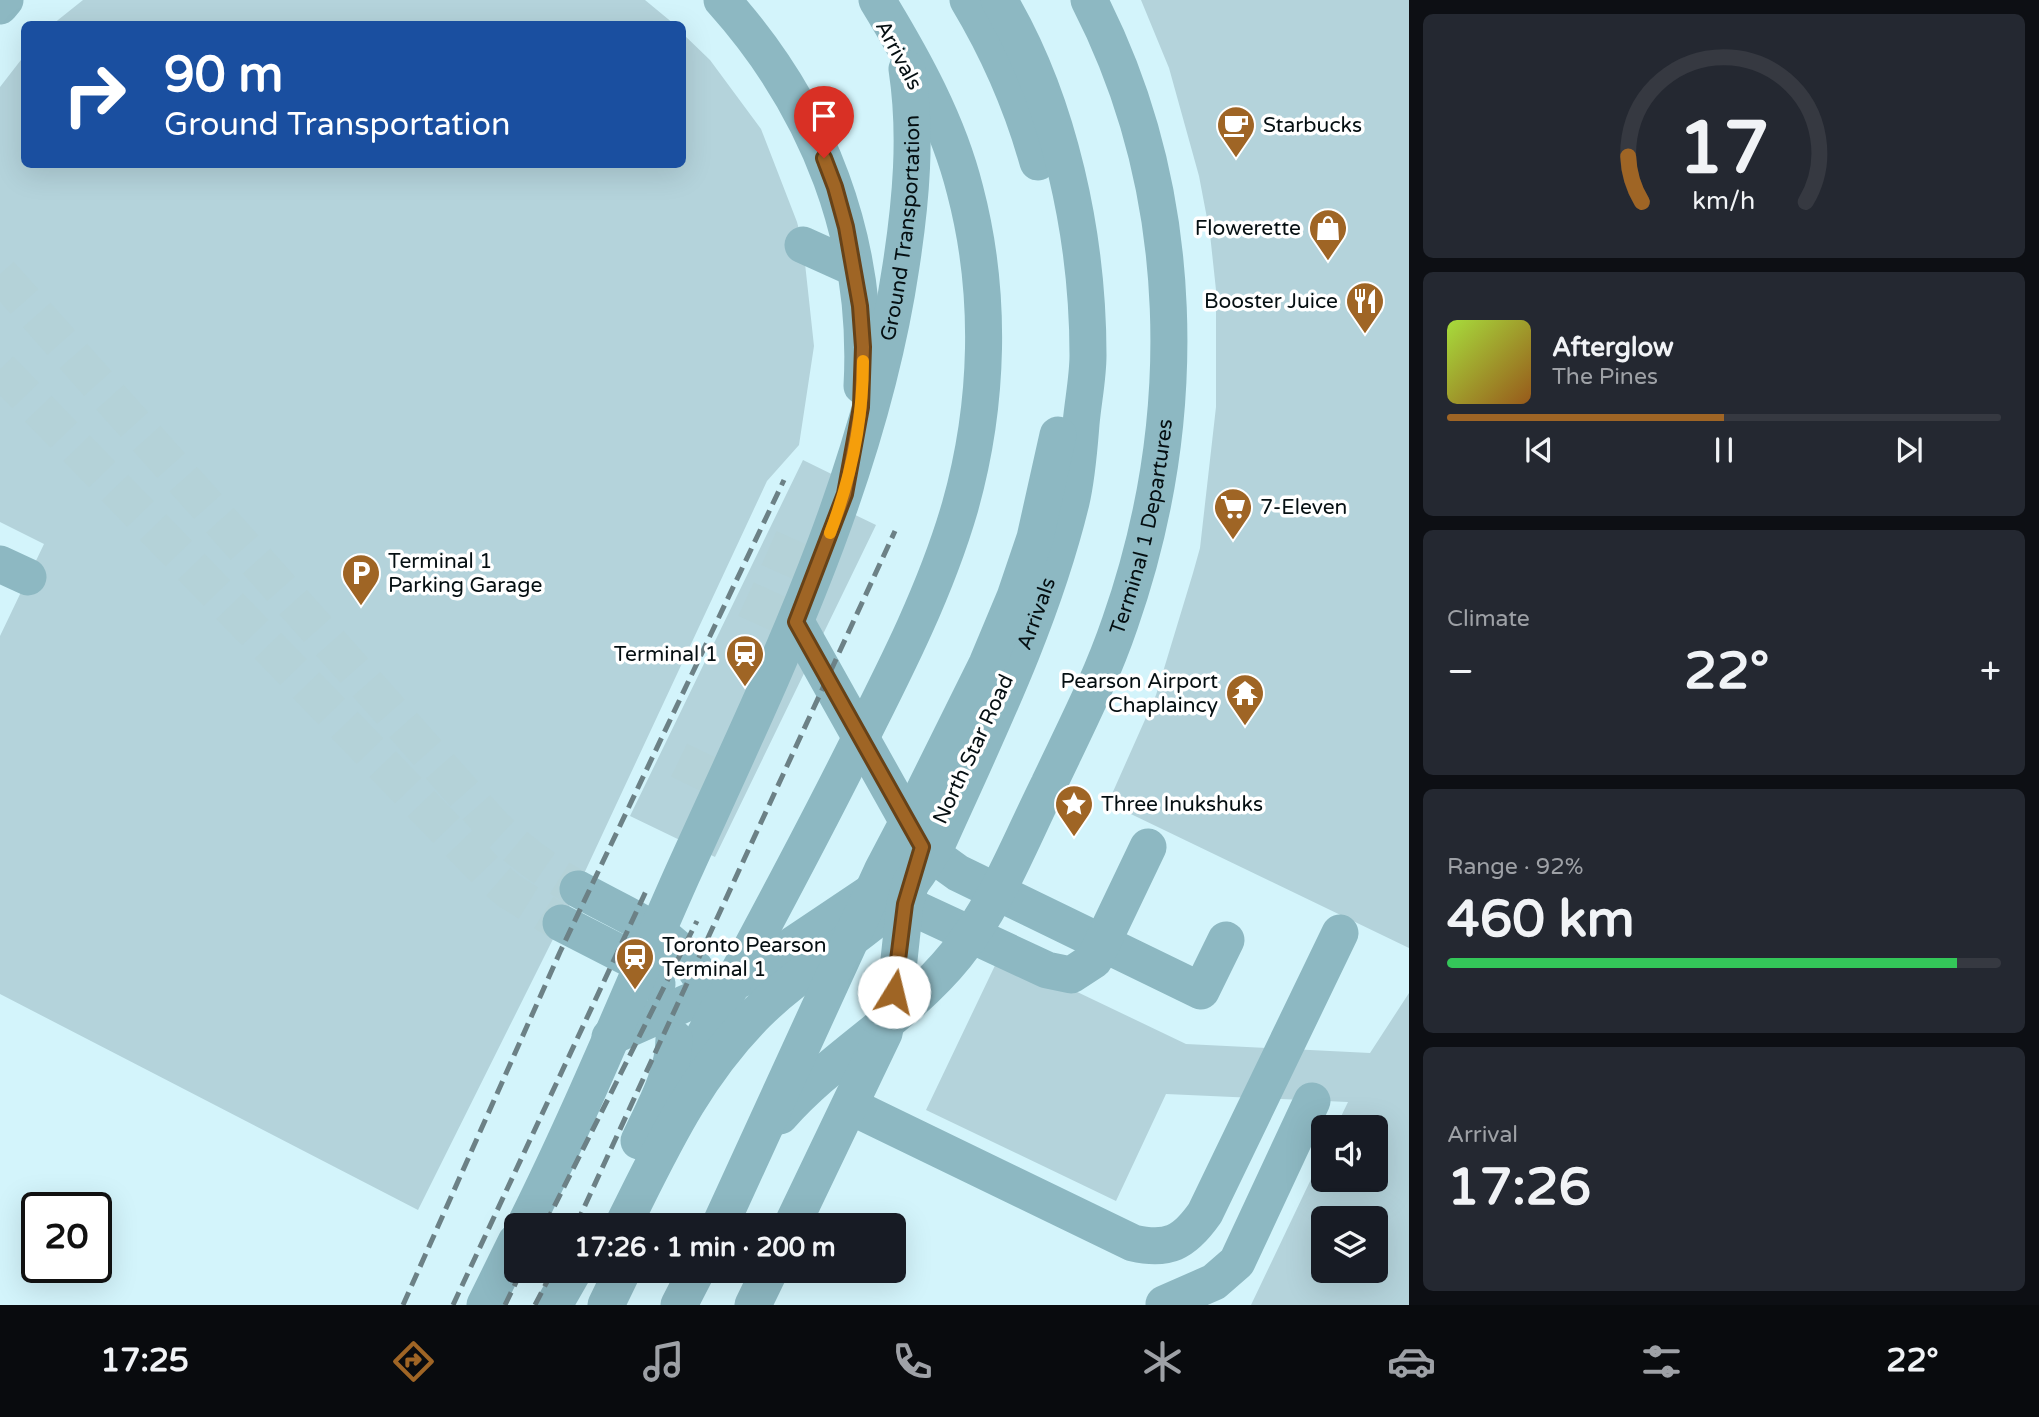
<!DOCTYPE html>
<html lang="en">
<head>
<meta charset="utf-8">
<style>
  :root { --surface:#171b24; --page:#242831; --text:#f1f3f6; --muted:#9ea1a6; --line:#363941; --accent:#9f6525 }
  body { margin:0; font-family:"Varela Round",sans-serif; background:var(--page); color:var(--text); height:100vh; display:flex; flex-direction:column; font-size:26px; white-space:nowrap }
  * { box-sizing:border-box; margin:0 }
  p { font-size:23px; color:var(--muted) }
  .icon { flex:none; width:38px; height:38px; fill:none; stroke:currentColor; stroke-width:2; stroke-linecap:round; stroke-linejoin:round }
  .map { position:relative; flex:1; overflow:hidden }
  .side { display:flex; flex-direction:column; gap:14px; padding:14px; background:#0d0f14; width:630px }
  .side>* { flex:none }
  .guide { position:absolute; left:21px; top:21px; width:665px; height:147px; border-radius:10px; box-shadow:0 7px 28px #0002; background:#1a4fa0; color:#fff; overflow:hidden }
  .fabs { position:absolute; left:1311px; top:1115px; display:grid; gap:14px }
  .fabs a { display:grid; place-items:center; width:77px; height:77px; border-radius:10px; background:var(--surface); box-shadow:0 7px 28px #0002; font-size:35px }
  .speed { position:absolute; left:21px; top:1192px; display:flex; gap:14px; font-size:35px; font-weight:700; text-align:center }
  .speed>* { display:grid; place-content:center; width:91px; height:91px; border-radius:50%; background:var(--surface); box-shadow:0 7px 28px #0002; line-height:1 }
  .speed .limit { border:4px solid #111; border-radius:10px; background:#fff; color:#111 }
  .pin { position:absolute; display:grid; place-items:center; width:60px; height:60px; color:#fff; margin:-72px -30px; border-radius:50% 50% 50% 0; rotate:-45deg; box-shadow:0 0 7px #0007 }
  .pin .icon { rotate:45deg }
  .me { position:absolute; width:77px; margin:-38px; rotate:9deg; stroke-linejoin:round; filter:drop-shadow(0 0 5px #0008) }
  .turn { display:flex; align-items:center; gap:24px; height:147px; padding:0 28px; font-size:32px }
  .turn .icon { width:91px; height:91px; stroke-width:2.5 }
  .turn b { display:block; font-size:49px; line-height:60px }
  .big { font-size:52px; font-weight:700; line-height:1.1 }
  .side .card { flex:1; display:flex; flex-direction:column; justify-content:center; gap:10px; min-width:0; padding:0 24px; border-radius:10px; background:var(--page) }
  .side .dial { align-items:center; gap:0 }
  .dial svg { height:182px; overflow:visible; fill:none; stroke:var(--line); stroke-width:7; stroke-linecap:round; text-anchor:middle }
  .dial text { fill:var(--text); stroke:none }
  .song { display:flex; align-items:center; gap:21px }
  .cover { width:84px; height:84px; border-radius:10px; background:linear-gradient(135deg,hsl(80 70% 55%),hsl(30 70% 35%)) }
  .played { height:7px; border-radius:4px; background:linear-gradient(90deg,var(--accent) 50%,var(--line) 50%) }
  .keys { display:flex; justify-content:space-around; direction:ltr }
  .heat { display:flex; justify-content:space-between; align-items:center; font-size:38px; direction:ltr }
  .charge { height:10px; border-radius:5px; background:linear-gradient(90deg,#34c759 92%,var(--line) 0) }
  .trip { position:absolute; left:504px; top:1213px; width:402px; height:70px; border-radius:10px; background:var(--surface); box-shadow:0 7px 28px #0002; font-weight:700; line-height:70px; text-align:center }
  .tab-bar { display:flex; height:112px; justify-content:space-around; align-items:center; background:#090b0e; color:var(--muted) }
  .tab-bar .icon { width:49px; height:49px }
  .tab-bar .current { color:var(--accent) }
  .tab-bar b { font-size:32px; color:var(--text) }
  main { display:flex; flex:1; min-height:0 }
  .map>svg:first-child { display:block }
  .building { fill:#b4d3db; fill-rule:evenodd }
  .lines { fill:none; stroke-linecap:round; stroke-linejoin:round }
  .minor-tunnel { stroke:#b4d2d8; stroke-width:37; stroke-dasharray:37 18; stroke-linecap:butt }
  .minor { stroke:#8db8c2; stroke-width:37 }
  .rail { stroke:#6c8186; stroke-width:5; stroke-dasharray:14 7; stroke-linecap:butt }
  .route-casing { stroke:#674218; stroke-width:18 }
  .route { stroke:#9f6525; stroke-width:12 }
  .slow { stroke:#f59e0b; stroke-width:12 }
  .labels { text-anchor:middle; stroke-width:7; stroke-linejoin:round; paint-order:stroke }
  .street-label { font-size:21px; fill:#050f12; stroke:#fff }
  .poi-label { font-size:21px; fill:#050f12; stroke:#fff; text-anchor:start }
</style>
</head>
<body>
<main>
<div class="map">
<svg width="1409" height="1305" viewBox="0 0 1409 1305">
  <rect width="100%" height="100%" fill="#d3f4fb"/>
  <!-- building -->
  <path class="building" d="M83,0H645L674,24H53Z
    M1141,0H1409V948L1108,803L1156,695L1193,573L1200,548L1216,407V290L1210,234L1199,176L1169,68Z
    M682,33L710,60L761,129L797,222L803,245L814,346L799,445L767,481L561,923L418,1210L0,994V636L44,544L0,522V87L24,56V164H682Z
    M803,460L858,487L847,511L876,525L715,857L630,816Z
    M1000,955L1186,1044L1370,1053L1409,993V1305H1251L1323,1154V1180H1376V1127H1336L1348,1102L1166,1094L1116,1201L926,1110ZM1323,1218H1376V1270H1323Z"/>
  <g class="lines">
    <!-- minor-tunnel -->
    <path class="minor-tunnel" d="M0,274L494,827C520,852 546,871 578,889
      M0,369L488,873L509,891L561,923
      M769,548L816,569
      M746,599L796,622
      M679,760L724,782"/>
    <!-- minor -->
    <g class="minor">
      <path d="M722,0C819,108 870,241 862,386"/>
      <path d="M968,0C998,50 1022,105 1038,162"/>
      <path d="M0,6L5,0"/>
      <path d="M803,245L854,268"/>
      <path d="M0,564L28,577"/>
      <path d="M796,622L922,847L958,873L1201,991L1226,940"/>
      <path d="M578,889C639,923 700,941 716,1018"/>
      <path d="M905,904L1047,970L1071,975L1094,960L1148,847"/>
      <path d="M561,923L639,963L657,984"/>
      <path d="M610,1037L745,977L873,891"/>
      <path d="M684,1073C742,966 799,861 853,753C893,674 935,593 960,507C989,404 992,293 965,190C948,122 913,59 877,0"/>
      <path d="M850,1106L1133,1243C1168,1251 1184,1243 1205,1213L1340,933"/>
      <path id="s1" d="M780,1116C833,1056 905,1018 956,955C997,904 1020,842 1049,784C1074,731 1101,679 1120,623C1191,420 1188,193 1089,0"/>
      <path d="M639,1141C654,1108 674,1075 674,1038"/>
      <path id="s2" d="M525,1225C582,1111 630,992 682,875C771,678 869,482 901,266C911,201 917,135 907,69"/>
      <path id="s3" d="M623,1225C662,1147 694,1076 757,1013C796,974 845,947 887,910C908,891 923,866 938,842C988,731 1042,621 1071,502C1077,477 1079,449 1081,424C1083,401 1088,378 1088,355C1088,237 1060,103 999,0"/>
      <path d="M720,1225L883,869L925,789L987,664L1015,597L1035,538L1058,435"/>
      <path d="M792,1225L884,1033L898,969L905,904L911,882"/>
      <path d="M1164,1304L1214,1282L1237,1262L1312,1101"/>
      <path d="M485,1305L516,1242"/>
      <path d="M554,1305L574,1270"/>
      <path d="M606,1305L623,1270"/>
      <path d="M679,1305L697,1270"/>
      <path d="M753,1305L770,1270"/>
    </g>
    <!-- rail -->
    <path class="rail" d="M545,1225L697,921
      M576,1225L895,531
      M403,1305L560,952L784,480
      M453,1305L647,889
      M505,1305L522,1270
      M535,1305L553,1270"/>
  </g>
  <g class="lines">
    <defs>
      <path id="route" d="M824,158L835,187L846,227L860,306L863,347L861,407L845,494L796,622L922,847L905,904L894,992"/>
    </defs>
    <!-- route casing -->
    <use href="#route" class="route-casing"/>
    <!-- route -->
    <use href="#route" class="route"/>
    <!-- slow -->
    <path class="slow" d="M830,533C851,478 863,420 863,361"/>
  </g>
  <!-- icons -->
  <defs>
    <symbol id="cafe-pin" viewBox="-11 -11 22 30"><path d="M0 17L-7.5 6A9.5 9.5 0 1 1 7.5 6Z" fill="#9f6525" stroke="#fff"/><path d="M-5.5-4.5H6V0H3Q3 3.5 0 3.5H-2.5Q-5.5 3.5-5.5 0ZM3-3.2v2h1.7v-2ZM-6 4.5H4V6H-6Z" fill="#fff"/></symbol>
    <symbol id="shop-pin" viewBox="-11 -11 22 30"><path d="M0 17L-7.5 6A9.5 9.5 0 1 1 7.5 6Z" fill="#9f6525" stroke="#fff"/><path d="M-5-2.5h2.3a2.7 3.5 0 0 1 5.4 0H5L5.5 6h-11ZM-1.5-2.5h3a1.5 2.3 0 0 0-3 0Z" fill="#fff"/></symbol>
    <symbol id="restaurant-pin" viewBox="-11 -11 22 30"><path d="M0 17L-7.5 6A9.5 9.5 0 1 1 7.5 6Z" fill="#9f6525" stroke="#fff"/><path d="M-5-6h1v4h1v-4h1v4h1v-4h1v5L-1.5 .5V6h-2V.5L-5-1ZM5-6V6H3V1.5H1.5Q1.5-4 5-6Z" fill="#fff"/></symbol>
    <symbol id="supermarket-pin" viewBox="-11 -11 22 30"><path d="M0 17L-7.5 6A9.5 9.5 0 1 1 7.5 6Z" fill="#9f6525" stroke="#fff"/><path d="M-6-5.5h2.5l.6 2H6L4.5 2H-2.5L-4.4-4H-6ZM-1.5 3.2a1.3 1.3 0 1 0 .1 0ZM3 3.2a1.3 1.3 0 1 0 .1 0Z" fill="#fff"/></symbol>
    <symbol id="parking-pin" viewBox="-11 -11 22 30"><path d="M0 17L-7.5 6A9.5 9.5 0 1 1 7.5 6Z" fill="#9f6525" stroke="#fff"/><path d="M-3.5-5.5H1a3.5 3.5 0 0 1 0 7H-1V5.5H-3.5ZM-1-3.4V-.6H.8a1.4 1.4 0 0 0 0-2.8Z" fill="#fff"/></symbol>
    <symbol id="station-pin" viewBox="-11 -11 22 30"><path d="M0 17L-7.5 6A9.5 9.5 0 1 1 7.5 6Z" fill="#9f6525" stroke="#fff"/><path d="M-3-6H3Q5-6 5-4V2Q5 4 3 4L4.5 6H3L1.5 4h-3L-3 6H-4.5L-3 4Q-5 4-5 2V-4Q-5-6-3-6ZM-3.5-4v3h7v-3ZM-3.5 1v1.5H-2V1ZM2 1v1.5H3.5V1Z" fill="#fff"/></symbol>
    <symbol id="temple-pin" viewBox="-11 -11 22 30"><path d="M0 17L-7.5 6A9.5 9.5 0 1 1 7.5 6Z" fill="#9f6525" stroke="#fff"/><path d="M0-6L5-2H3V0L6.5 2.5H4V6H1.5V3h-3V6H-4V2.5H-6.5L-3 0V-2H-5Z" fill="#fff"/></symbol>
    <symbol id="sight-pin" viewBox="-11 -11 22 30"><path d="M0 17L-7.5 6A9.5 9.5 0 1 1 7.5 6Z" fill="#9f6525" stroke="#fff"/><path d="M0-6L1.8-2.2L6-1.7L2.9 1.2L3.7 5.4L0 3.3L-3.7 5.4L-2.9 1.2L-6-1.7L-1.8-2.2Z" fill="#fff"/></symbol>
  </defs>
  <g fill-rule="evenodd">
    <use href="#cafe-pin" x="1214" y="103" width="44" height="60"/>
    <use href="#shop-pin" x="1306" y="206" width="44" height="60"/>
    <use href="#restaurant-pin" x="1343" y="279" width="44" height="60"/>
    <use href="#supermarket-pin" x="1211" y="485" width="44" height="60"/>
    <use href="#parking-pin" x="339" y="551" width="44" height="60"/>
    <use href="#station-pin" x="723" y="632" width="44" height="60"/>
    <use href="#temple-pin" x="1223" y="671" width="44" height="60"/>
    <use href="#sight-pin" x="1052" y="782" width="44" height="60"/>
    <use href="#station-pin" x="613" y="935" width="44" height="60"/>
  </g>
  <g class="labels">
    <!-- street labels -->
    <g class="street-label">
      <text transform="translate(899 55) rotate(62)" y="7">Arrivals</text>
      <text dy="7" stroke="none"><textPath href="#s2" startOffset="1071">Ground Transportation</textPath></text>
      <text dy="7" stroke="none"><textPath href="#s1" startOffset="709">Terminal 1 Departures</textPath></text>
      <text dy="7" stroke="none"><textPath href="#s3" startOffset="752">Arrivals</textPath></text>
      <text transform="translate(973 749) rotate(-65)" y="7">North Star Road</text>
    </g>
    <!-- poi labels -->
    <g class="poi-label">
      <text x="1263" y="132">Starbucks</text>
      <text x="1301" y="235" text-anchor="end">Flowerette</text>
      <text x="1338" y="308" text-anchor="end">Booster Juice</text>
      <text x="1260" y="514">7-Eleven</text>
      <text x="388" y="568">Terminal 1<tspan x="388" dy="24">Parking Garage</tspan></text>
      <text x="718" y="661" text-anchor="end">Terminal 1</text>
      <text x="1218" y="688" text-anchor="end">Pearson Airport<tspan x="1218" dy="24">Chaplaincy</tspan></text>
      <text x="1101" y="811">Three Inukshuks</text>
      <text x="662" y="952">Toronto Pearson<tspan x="662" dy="24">Terminal 1</tspan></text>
    </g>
  </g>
</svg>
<div class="fabs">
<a><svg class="icon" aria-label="sound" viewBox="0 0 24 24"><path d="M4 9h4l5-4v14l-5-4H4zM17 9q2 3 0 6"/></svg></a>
<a><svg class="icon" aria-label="layers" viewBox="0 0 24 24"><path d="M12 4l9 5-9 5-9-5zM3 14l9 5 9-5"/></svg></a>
</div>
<div class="speed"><div class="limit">20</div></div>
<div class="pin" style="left:824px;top:158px;background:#d93025"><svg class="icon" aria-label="arrive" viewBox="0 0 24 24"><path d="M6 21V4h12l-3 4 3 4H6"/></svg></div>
<svg class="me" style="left:894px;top:992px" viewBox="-20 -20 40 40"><circle r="19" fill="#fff"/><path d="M0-13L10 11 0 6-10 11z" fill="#9f6525"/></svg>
<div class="trip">17:26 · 1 min · 200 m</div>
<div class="guide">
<div class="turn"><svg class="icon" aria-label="right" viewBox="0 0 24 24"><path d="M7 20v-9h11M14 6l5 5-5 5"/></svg><div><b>90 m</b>Ground Transportation</div></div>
</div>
</div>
<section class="side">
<div class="card dial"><svg viewBox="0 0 100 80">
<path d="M14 69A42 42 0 1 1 86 69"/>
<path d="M14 69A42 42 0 0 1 8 49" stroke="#9f6525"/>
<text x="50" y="56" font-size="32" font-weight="700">17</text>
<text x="50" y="72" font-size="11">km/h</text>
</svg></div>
<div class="card">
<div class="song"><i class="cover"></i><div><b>Afterglow</b><p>The Pines</p></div></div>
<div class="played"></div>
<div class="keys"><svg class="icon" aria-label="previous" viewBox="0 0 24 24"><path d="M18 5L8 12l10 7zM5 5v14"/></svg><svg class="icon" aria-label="pause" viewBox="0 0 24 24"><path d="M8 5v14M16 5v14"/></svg><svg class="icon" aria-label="next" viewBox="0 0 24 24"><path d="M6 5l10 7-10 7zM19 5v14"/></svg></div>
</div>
<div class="card"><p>Climate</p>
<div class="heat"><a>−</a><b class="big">22°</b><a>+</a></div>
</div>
<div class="card"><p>Range · 92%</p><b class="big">460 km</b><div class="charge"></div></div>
<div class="card"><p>Arrival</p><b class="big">17:26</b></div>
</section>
</main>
<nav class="tab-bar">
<b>17:25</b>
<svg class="icon current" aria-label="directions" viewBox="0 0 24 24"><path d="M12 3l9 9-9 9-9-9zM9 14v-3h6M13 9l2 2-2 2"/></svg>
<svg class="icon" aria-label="music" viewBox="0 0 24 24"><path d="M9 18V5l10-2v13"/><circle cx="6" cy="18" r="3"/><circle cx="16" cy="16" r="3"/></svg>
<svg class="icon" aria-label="phone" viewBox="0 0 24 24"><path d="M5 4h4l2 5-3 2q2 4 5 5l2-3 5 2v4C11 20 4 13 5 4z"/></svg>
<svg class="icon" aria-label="climate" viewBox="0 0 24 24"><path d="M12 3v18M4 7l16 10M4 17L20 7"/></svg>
<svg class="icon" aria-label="car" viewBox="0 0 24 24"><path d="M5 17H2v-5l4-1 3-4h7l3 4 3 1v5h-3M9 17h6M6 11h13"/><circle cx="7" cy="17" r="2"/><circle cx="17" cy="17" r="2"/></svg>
<svg class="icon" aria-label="filters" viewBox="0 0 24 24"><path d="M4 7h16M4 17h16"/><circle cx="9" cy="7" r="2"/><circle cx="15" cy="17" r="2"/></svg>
<b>22°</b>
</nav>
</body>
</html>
